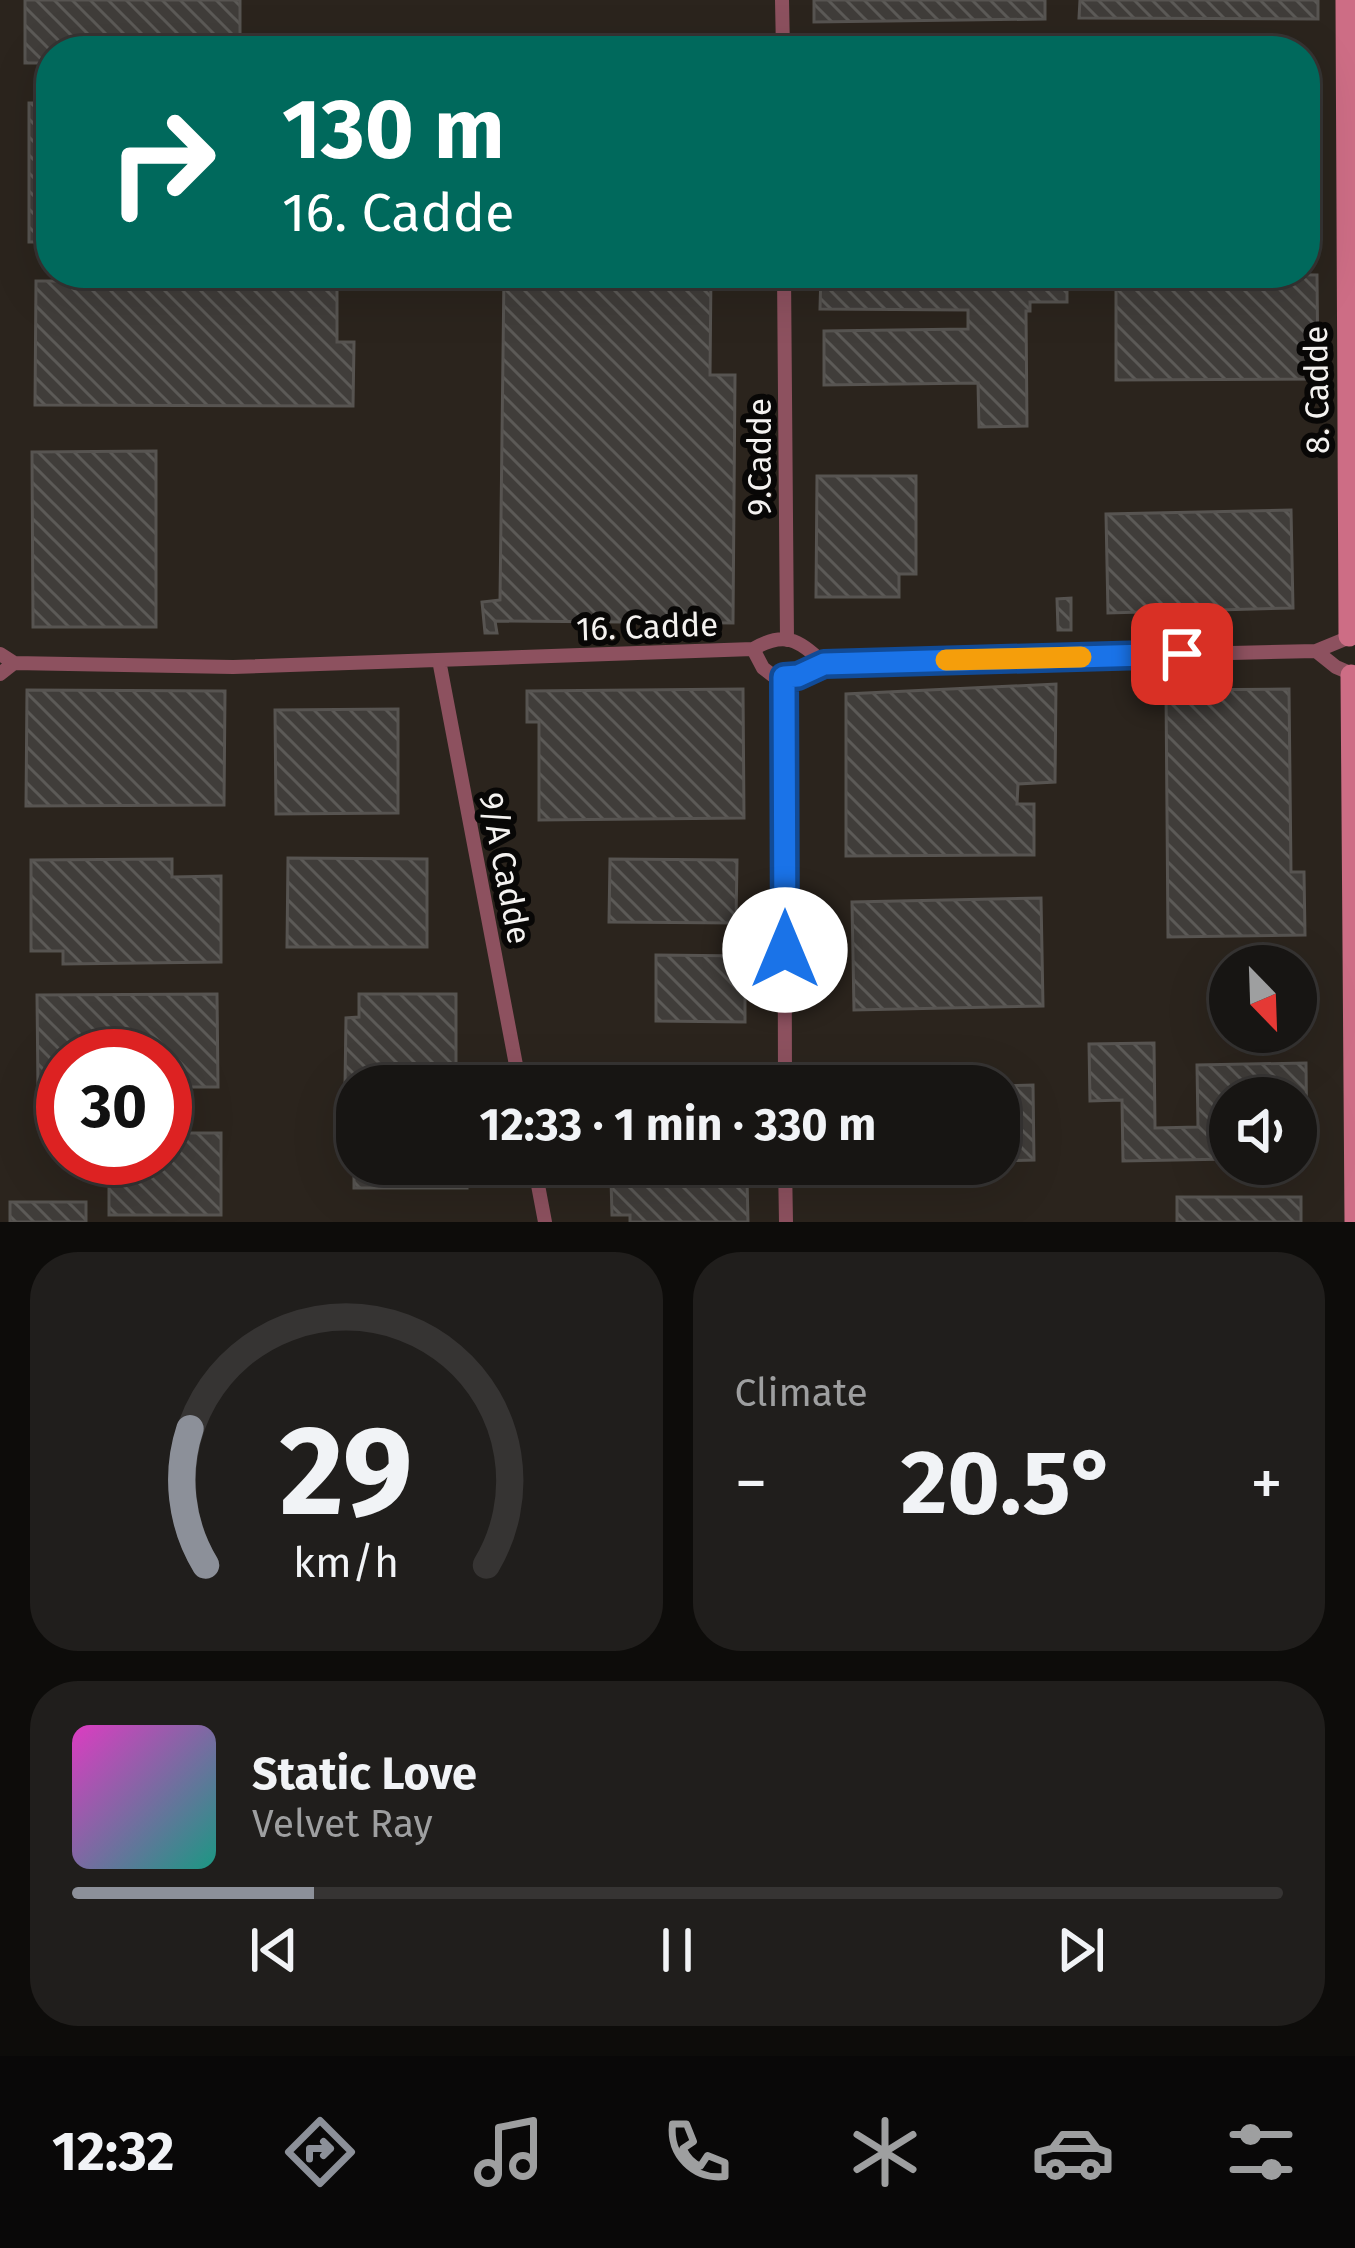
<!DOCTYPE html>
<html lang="en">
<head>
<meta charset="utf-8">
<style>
  :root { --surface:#171513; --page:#201e1c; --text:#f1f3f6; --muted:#9e9fa0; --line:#363433; --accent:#8c9099 }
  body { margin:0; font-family:"Fira Sans",sans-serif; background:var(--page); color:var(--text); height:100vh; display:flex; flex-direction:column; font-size:45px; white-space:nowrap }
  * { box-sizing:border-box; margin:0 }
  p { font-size:39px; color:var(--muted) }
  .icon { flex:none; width:66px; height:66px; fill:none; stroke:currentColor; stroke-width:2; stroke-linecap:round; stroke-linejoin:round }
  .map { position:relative; height:1222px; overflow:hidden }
  .drawer { display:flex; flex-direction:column; gap:30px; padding:30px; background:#0d0c0a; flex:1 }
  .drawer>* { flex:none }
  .hud { position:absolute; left:36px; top:36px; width:1284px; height:252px; border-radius:48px; box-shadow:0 12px 48px #0002,0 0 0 3px var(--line); background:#00695c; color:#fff; overflow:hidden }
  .needle { width:78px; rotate:157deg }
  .buttons { position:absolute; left:1209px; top:945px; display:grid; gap:24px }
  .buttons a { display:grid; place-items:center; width:108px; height:108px; border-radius:50%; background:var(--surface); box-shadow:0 12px 48px #0002,0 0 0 3px var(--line); font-size:60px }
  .speed { position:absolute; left:36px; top:1029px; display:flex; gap:24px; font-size:60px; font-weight:700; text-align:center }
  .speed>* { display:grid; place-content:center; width:156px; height:156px; border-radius:50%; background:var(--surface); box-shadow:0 12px 48px #0002,0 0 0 3px var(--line); line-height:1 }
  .speed .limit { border:18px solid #d22; background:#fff; color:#111 }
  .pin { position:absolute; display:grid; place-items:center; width:102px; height:102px; color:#fff; margin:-51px; border-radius:24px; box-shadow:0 6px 18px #0006 }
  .me { position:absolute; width:132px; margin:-66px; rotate:0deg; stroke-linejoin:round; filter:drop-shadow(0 0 9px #0008) }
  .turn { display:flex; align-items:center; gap:42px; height:252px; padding:0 48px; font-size:54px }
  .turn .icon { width:156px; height:156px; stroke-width:2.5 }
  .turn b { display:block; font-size:84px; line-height:102px }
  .big { font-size:90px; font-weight:700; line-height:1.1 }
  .drawer .tile { flex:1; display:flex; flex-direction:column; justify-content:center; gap:18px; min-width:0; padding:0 42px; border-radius:48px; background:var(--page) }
  .drawer .dial { align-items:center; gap:0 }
  .dial svg { height:312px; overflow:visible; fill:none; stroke:var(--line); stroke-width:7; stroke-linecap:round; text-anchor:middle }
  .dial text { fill:var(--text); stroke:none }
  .song { display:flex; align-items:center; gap:36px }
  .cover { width:144px; height:144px; border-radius:18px; background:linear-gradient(135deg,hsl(310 70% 55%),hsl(170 70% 35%)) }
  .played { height:12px; border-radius:6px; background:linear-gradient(90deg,var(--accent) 20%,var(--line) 20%) }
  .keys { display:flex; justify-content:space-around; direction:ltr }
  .heat { display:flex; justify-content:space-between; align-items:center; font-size:66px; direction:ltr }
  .drawer .tiles { flex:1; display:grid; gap:30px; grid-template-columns:1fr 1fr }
  .tile:last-child { grid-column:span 2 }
  .trip { position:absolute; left:336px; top:1065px; width:684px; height:120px; border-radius:48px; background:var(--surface); box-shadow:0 12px 48px #0002,0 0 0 3px var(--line); font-weight:700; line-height:120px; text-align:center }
  .tabs { display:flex; height:192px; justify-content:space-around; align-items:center; background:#090808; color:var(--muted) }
  .tabs .icon { width:84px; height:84px }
  .tabs .current { color:var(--accent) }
  .tabs b { font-size:54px; color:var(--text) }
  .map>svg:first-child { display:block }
  .built { fill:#2b241d; fill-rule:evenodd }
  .building { fill:url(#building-back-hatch); stroke:#575451; stroke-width:3 }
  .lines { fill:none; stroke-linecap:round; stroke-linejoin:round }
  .street { stroke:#8d515f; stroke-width:14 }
  .secondary { stroke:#cd6d85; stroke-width:21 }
  .route-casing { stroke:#114b97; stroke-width:30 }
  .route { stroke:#1a73e8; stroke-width:21 }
  .slow { stroke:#f59e0b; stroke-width:21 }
  .labels { text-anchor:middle; stroke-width:12; stroke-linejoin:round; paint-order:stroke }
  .street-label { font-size:33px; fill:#f4f2f0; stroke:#080706 }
</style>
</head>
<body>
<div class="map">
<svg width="1355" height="1222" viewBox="0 0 1355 1222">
  <defs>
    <pattern id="building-back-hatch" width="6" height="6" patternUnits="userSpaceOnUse" patternTransform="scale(3)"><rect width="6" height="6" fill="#403d3a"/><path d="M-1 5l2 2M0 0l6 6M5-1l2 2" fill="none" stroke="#5c5a57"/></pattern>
  </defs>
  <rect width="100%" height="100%" fill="#1f1c19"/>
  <!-- built -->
  <path class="built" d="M0,0H1355V1222H0ZM51,51H1305V273H51ZM1230,966H1296V1032H1230ZM63,1056H165V1158H63ZM357,1086H999V1164H357ZM1230,1098H1296V1164H1230Z"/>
  <!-- building -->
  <path class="building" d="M25,0H240V51H51V63H25Z
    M814,0H1045V19L814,22Z
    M1080,0H1318V19L1079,18Z
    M29,103H51V242H29Z
    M504,273H711L710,375H735L733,623L495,621L497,633H485L482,602L500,600Z
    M821,273H1031L1030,288L1067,287V302H1030V311H1026L1027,426L979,427L978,383L824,385V331L968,329V310L820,309Z
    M1116,273L1317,275L1318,379L1116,380Z
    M36,281H337V342H354L353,406L35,405Z
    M156,451V627H33L32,452Z
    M817,476H916V574H899V597H816Z
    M1291,510L1293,608L1108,613L1106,514Z
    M1071,598V630H1058L1057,599Z
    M1056,684L1055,782L1018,784L1017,804H1034V855L846,856V694Z
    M743,689L744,818L539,820V722H527V691Z
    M1289,689L1291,872H1304L1305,935L1168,937L1166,690Z
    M27,690L225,691L224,805L26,806Z
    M398,709V813L276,814L275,710Z
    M288,858L427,859V947H287Z
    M172,859V877L221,876V962L63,964V951H31V860Z
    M610,859L737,860L736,923L609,922Z
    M1041,898L1043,1006L854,1010L852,902Z
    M656,955L745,956V1022L656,1021Z
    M217,994L218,1087H165V1056H63V1088L38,1089L37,995Z
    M359,994H456V1085H345L346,1018L359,1017Z
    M1154,1043L1155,1128L1198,1127L1197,1065L1306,1063L1307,1158H1296V1098H1230V1159L1123,1161L1122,1100L1090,1101L1089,1044Z
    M745,1067V1086H644L643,1068Z
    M1033,1085L1034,1160L999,1161V1086Z
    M165,1133H221V1215H109V1158H165Z
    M354,1164H467V1188H354Z
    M747,1178L748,1222H630V1215H612L611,1180Z
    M1177,1197H1301V1222H1177Z
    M10,1202H86V1222H10Z"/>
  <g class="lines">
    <!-- street -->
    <path class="street" d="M782,0L783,51
      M784,273L787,640
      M753,649L763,668L776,678L798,676L823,663
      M1316,651L1336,667L1355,675
      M0,654L14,663L233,667L753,649C784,631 799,639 823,663L1316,651L1355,635
      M439,660L520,1086
      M0,674L14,663
      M784,677L785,1086
      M534,1164L545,1222
      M785,1164L786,1222"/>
    <!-- secondary -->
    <path class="secondary" d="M1346,0L1349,636
      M1351,675L1355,1221"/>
  </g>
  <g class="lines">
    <defs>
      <path id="route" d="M785,950L784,677L798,676L824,664L1182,654"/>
    </defs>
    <!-- route casing -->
    <use href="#route" class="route-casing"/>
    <!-- route -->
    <use href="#route" class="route"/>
    <!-- slow -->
    <path class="slow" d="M946,660L1081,657"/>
  </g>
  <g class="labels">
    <!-- street labels -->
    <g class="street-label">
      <text transform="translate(1316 390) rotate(-91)" y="12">8. Cadde</text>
      <text transform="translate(759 457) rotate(-90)" y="12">9.Cadde</text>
      <text transform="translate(647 626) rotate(-2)" y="12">16. Cadde</text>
      <text transform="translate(506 868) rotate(79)" y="12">9/A Cadde</text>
    </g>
  </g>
</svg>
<div class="buttons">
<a><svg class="needle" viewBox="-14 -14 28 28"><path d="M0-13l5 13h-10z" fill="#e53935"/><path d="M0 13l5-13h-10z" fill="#9e9fa0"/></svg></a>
<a><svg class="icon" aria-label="sound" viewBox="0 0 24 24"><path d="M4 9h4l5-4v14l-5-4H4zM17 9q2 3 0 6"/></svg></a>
</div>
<div class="speed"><div class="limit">30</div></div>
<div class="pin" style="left:1182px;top:654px;background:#d93025"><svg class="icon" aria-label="arrive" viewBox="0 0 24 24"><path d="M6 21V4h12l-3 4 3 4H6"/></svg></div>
<svg class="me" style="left:785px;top:950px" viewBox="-20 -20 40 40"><circle r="19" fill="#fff"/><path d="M0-13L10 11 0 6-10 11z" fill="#1a73e8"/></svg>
<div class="trip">12:33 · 1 min · 330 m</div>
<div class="hud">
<div class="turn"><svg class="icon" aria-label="right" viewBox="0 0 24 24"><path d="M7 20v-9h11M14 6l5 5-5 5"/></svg><div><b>130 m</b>16. Cadde</div></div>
</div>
</div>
<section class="drawer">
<div class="tiles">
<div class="tile dial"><svg viewBox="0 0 100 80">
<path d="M14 69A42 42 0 1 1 86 69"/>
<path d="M14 69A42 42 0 0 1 10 34" stroke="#8c9099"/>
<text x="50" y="56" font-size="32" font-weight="700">29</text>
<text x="50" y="72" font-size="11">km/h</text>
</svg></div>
<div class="tile"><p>Climate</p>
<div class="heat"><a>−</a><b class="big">20.5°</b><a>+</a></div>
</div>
<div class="tile">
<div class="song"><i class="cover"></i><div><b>Static Love</b><p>Velvet Ray</p></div></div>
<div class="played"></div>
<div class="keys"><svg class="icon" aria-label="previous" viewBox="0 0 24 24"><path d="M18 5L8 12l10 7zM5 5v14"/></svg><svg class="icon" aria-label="pause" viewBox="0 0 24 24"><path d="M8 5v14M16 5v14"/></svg><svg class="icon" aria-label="next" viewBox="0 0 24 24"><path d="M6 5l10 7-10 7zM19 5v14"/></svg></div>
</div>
</div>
</section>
<nav class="tabs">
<b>12:32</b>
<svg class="icon current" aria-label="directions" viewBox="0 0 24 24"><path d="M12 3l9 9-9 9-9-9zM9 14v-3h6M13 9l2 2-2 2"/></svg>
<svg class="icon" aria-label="music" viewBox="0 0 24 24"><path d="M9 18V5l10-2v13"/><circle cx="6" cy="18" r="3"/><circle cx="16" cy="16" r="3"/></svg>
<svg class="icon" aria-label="phone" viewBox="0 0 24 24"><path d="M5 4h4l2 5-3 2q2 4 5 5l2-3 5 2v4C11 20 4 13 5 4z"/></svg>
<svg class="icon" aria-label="climate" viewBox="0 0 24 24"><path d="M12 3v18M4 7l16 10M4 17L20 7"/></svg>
<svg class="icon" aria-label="car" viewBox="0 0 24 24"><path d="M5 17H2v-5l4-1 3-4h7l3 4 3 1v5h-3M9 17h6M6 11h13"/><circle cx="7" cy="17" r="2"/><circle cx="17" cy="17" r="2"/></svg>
<svg class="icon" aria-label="filters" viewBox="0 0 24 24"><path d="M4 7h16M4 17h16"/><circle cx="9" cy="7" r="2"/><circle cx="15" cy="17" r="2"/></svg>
</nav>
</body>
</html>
